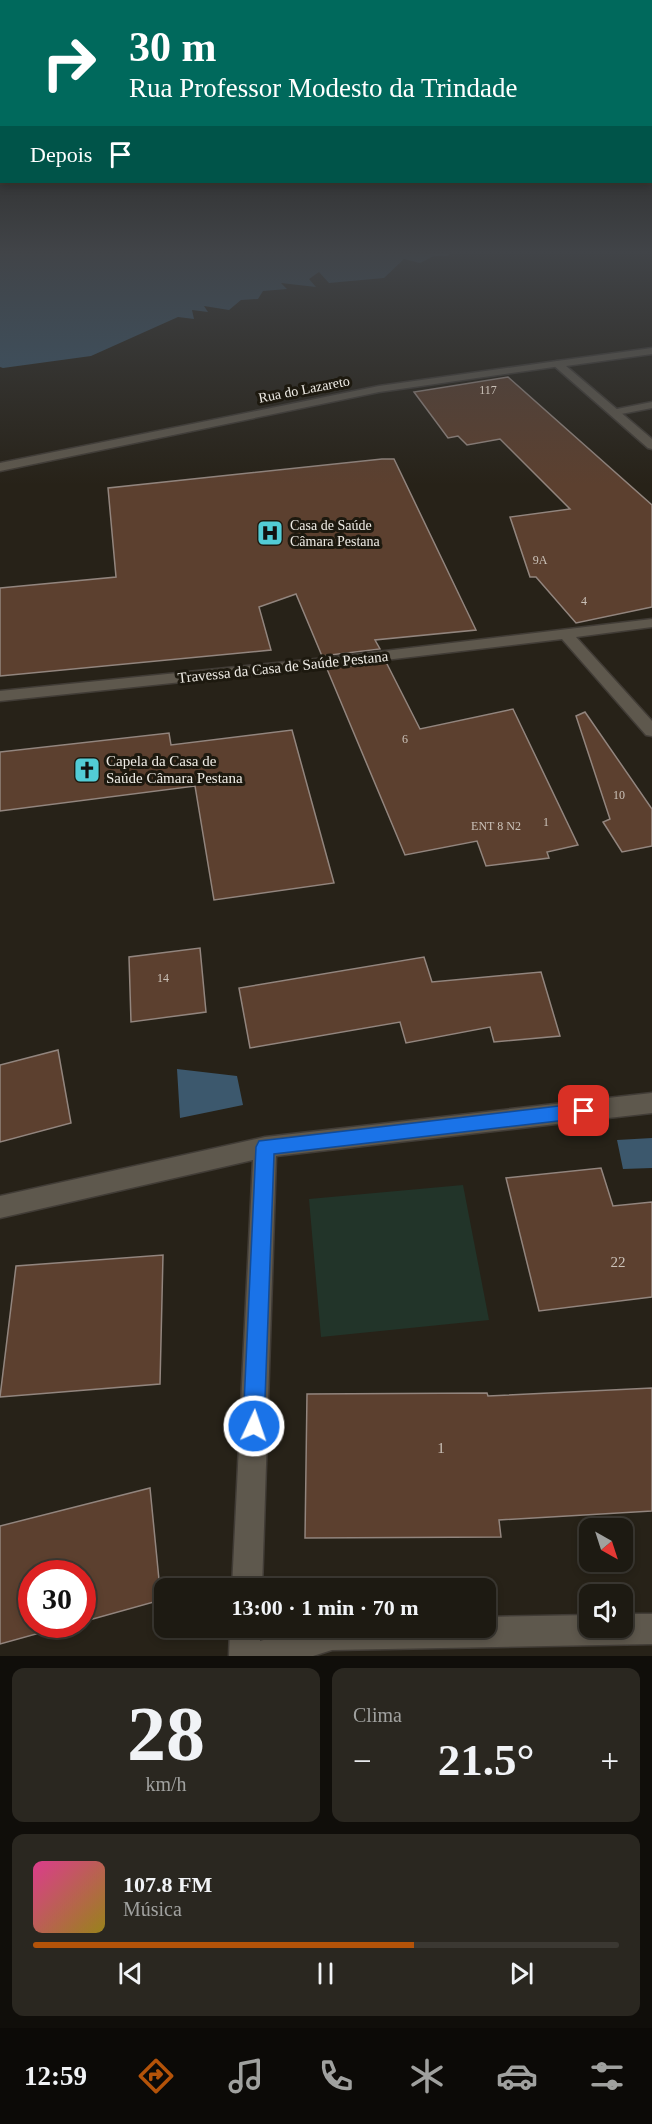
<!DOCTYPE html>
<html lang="pt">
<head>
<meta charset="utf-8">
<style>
  :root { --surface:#1d1a12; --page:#2a2720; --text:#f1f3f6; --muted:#a0a19f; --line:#3b3832; --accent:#b45309 }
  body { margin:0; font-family:"Times New Roman",serif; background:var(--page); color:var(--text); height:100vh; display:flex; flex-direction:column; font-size:22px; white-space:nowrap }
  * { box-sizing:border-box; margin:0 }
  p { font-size:20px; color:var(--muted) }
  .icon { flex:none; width:33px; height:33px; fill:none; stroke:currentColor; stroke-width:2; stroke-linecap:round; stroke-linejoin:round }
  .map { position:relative; height:1656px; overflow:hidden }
  .panel { display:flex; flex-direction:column; gap:12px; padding:12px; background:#100e0a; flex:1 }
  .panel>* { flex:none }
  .banner { position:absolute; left:0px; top:0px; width:652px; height:183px; box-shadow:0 3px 9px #0003,0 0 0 2px var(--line); background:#00695c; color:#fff; overflow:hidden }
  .needle { width:39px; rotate:141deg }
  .controls { position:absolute; left:579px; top:1518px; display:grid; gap:12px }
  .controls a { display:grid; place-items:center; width:54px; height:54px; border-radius:12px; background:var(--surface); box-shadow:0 3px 9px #0003,0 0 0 2px var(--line); font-size:30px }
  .speed { position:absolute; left:18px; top:1560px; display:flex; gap:12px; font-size:30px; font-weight:700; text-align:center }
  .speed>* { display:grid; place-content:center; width:78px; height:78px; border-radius:50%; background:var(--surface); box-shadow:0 3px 9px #0003,0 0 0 2px var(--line); line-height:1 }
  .speed .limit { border:9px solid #d22; background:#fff; color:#111 }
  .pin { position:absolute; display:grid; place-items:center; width:51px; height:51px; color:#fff; margin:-26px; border-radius:12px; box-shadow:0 3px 9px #0006 }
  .me { position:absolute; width:66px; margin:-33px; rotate:3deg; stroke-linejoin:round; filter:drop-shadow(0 0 4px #0008) }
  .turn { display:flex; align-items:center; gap:21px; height:126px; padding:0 30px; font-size:27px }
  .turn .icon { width:78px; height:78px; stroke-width:2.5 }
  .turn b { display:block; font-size:42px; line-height:51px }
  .then { display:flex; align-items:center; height:57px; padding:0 30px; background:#0003; gap:12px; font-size:22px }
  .big { font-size:45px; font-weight:800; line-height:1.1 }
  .panel .tile { flex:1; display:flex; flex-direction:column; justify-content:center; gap:9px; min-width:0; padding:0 21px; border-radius:12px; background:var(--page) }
  .panel .dial { align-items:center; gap:0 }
  .dial b { font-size:78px; line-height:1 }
  .song { display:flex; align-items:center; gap:18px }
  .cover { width:72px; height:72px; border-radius:9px; background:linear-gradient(135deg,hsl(330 70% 55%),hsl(50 70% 35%)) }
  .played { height:6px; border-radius:3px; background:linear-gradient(90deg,var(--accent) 65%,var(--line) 65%) }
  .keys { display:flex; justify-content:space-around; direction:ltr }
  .heat { display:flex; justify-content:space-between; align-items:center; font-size:33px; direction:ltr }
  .panel .tiles { flex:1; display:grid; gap:12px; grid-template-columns:1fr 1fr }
  .tile:last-child { grid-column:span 2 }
  .trip { position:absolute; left:154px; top:1578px; width:342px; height:60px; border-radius:12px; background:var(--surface); box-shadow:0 3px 9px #0003,0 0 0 2px var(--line); font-weight:800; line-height:60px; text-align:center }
  .dock { display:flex; height:96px; justify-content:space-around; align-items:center; background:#0c0a07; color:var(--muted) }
  .dock .icon { width:42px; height:42px }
  .dock .current { color:var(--accent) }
  .dock b { font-size:27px; color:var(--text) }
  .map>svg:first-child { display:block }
  .green { fill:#223429 }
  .water { fill:#3c586d }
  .building { fill:#5c402f; stroke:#92857e; stroke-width:1.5 }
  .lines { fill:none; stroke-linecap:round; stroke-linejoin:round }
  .lane-casing { stroke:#413c36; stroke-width:3 }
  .street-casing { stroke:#413c36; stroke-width:3 }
  .lane { fill:#5e584d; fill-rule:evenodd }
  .street { fill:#5e584d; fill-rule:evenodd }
  .route { fill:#1a73e8; stroke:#114b97; stroke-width:1.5 }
  .labels { text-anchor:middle; stroke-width:6; stroke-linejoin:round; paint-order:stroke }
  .number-label { font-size:12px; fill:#cac1b8 }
  .far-street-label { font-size:14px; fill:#efece6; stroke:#1d190f }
  .far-poi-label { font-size:14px; fill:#efece6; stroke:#1d190f; text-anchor:start }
  .street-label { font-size:15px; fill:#efece6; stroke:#1d190f }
  .poi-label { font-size:15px; fill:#efece6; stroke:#1d190f; text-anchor:start }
  .near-number-label { font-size:15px; fill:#cac1b8 }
</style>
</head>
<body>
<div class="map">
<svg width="652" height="1656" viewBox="0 0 652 1656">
  <rect width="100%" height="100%" fill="#272218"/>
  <!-- green -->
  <path class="green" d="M463,1185L489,1320L321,1337L309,1199Z"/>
  <!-- water -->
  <path class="water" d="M0,253H451L447,256H434L420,263L404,259L384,278L329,283L319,272L309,279L316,287L281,283L287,289L263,291L258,299L241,300L229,310L204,306L208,312L192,310L194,319L178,317L91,356L3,368L0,367Z
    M177,1069L237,1076L243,1105L180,1118Z
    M652,1138V1168L623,1169L617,1140Z"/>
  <!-- building -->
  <path class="building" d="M508,377L652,505V607L576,623L536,577H530L510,517L570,509L500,439L467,445L458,436L448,438L414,392Z
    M382,459H394L476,630L375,640L380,649L322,656L296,594L259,607L271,650L0,676V588L116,577L108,488Z
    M386,662L420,729L513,709L578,845L547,852L549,858L486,866L477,841L405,855L327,669Z
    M585,712L652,809V846L622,852L603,822L610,819L576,716Z
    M292,730L334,883L214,900L195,786L0,811V752L169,733L171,745Z
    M200,948L206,1012L131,1022L129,957Z
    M424,957L432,982L541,972L560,1036L494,1042L490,1027L406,1043L400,1022L250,1048L239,988Z
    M58,1050L71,1123L0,1142V1065Z
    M601,1168L613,1206L652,1202V1297L539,1311L506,1178Z
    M163,1255L160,1384L0,1397L16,1266Z
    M652,1388V1511L499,1520L501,1537L305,1538L307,1394L487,1393L488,1396Z
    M150,1488L161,1600L82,1622V1574H32V1624H72L0,1644V1526Z"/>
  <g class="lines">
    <defs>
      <path id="lane" d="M557,361L561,362V366L379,392L0,471V463L379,386Z
        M652,402V408L616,415L610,412L612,410Z
        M652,619V627L576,637L652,721V736L646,735L562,639L326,667L0,701V691L326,658Z"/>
      <path id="street" d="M652,348V354L566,366L652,439V449L648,448L552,364L557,361Z
        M652,1093V1113L276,1156L262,1588H232L253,1160L0,1218V1196L265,1137Z
        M622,1614H652V1644L332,1650L313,1656H229L230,1628H260V1641L305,1628H486V1617L590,1615V1628H622Z"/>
    </defs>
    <!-- lane casing -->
    <use href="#lane" class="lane-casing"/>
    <!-- street casing -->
    <use href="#street" class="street-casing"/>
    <!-- lane -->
    <use href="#lane" class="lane"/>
    <!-- street -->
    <use href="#street" class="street"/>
  </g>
  <!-- sky -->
  <linearGradient id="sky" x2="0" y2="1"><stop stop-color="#15130d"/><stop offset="0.52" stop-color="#414448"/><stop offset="1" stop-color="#414448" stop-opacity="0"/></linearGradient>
  <rect width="652" height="485" fill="url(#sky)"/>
  <!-- route -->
  <path class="route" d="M584,1103L590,1105L592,1111L590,1116L584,1118L274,1154L264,1426L261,1433L254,1436L246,1433L243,1426L256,1147L259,1141Z"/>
  <!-- icons -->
  <defs>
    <symbol id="hospital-square" viewBox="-11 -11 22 22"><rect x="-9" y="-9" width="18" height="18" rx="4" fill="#52ccd6" stroke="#1d190f"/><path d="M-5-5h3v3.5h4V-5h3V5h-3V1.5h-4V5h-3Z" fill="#111"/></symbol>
    <symbol id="church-square" viewBox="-11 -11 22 22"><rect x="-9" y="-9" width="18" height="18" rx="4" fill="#52ccd6" stroke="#1d190f"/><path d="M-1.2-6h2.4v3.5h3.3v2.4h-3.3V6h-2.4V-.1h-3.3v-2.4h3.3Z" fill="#111"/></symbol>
  </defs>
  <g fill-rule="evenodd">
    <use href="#hospital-square" x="255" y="518" width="30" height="30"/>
    <use href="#church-square" x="72" y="755" width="30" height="30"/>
  </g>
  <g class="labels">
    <!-- number labels -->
    <g class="number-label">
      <text x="488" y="394">117</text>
      <text x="540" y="564">9A</text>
      <text x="584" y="605">4</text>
      <text x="405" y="743">6</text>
      <text x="619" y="799">10</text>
      <text x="546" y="826">1</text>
      <text x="496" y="830">ENT 8 N2</text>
      <text x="163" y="982">14</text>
    </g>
    <!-- far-street labels -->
    <g class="far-street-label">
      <text transform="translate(304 389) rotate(-11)" y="5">Rua do Lazareto</text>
    </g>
    <!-- far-poi labels -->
    <g class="far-poi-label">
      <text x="290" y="530">Casa de Saúde<tspan x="290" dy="16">Câmara Pestana</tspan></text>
    </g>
    <!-- street labels -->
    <g class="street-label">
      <text transform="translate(283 667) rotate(-6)" y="5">Travessa da Casa de Saúde Pestana</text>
    </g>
    <!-- poi labels -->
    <g class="poi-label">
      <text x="106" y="766">Capela da Casa de<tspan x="106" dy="17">Saúde Câmara Pestana</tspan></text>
    </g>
    <!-- near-number labels -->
    <g class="near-number-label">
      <text x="618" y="1267">22</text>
      <text x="441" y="1453">1</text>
    </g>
  </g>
</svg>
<div class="controls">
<a><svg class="needle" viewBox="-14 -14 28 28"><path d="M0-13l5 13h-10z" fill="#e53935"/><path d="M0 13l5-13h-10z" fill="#a0a19f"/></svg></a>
<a><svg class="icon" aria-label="sound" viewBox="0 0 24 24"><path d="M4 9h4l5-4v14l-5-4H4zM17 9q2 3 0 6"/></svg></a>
</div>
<div class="speed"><div class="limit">30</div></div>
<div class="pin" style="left:584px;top:1111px;background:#d93025"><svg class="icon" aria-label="arrive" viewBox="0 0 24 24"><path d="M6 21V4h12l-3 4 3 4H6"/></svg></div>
<svg class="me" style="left:254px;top:1426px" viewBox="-20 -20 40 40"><circle r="17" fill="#1a73e8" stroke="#fff" stroke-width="3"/><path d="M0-11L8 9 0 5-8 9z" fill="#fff"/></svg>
<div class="trip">13:00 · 1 min · 70 m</div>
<div class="banner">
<div class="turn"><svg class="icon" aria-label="right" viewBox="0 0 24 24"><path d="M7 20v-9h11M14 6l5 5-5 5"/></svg><div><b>30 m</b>Rua Professor Modesto da Trindade</div></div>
<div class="then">Depois<svg class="icon" aria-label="arrive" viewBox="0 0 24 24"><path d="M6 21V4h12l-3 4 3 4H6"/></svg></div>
</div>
</div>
<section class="panel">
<div class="tiles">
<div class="tile dial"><b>28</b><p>km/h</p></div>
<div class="tile"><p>Clima</p>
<div class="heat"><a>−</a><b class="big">21.5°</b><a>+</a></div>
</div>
<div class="tile">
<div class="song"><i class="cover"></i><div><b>107.8 FM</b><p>Música</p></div></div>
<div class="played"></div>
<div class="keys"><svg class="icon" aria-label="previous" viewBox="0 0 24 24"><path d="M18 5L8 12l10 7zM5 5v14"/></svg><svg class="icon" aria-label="pause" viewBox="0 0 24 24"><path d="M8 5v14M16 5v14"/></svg><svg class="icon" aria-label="next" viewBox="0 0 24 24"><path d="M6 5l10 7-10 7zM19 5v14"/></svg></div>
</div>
</div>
</section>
<nav class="dock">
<b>12:59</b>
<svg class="icon current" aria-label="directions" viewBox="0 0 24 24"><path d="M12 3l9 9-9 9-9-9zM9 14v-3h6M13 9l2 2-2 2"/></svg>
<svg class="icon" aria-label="music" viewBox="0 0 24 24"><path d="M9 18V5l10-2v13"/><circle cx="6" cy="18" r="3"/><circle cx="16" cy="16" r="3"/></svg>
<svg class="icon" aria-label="phone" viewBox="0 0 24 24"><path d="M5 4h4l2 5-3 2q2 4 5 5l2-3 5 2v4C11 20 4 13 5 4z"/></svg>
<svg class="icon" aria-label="climate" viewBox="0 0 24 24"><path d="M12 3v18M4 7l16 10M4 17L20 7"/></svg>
<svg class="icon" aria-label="car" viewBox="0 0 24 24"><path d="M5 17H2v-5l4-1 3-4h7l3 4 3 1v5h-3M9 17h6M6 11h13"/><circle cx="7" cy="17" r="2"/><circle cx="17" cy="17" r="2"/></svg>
<svg class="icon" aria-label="filters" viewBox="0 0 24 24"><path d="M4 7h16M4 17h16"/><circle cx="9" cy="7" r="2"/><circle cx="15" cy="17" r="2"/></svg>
</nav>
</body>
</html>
